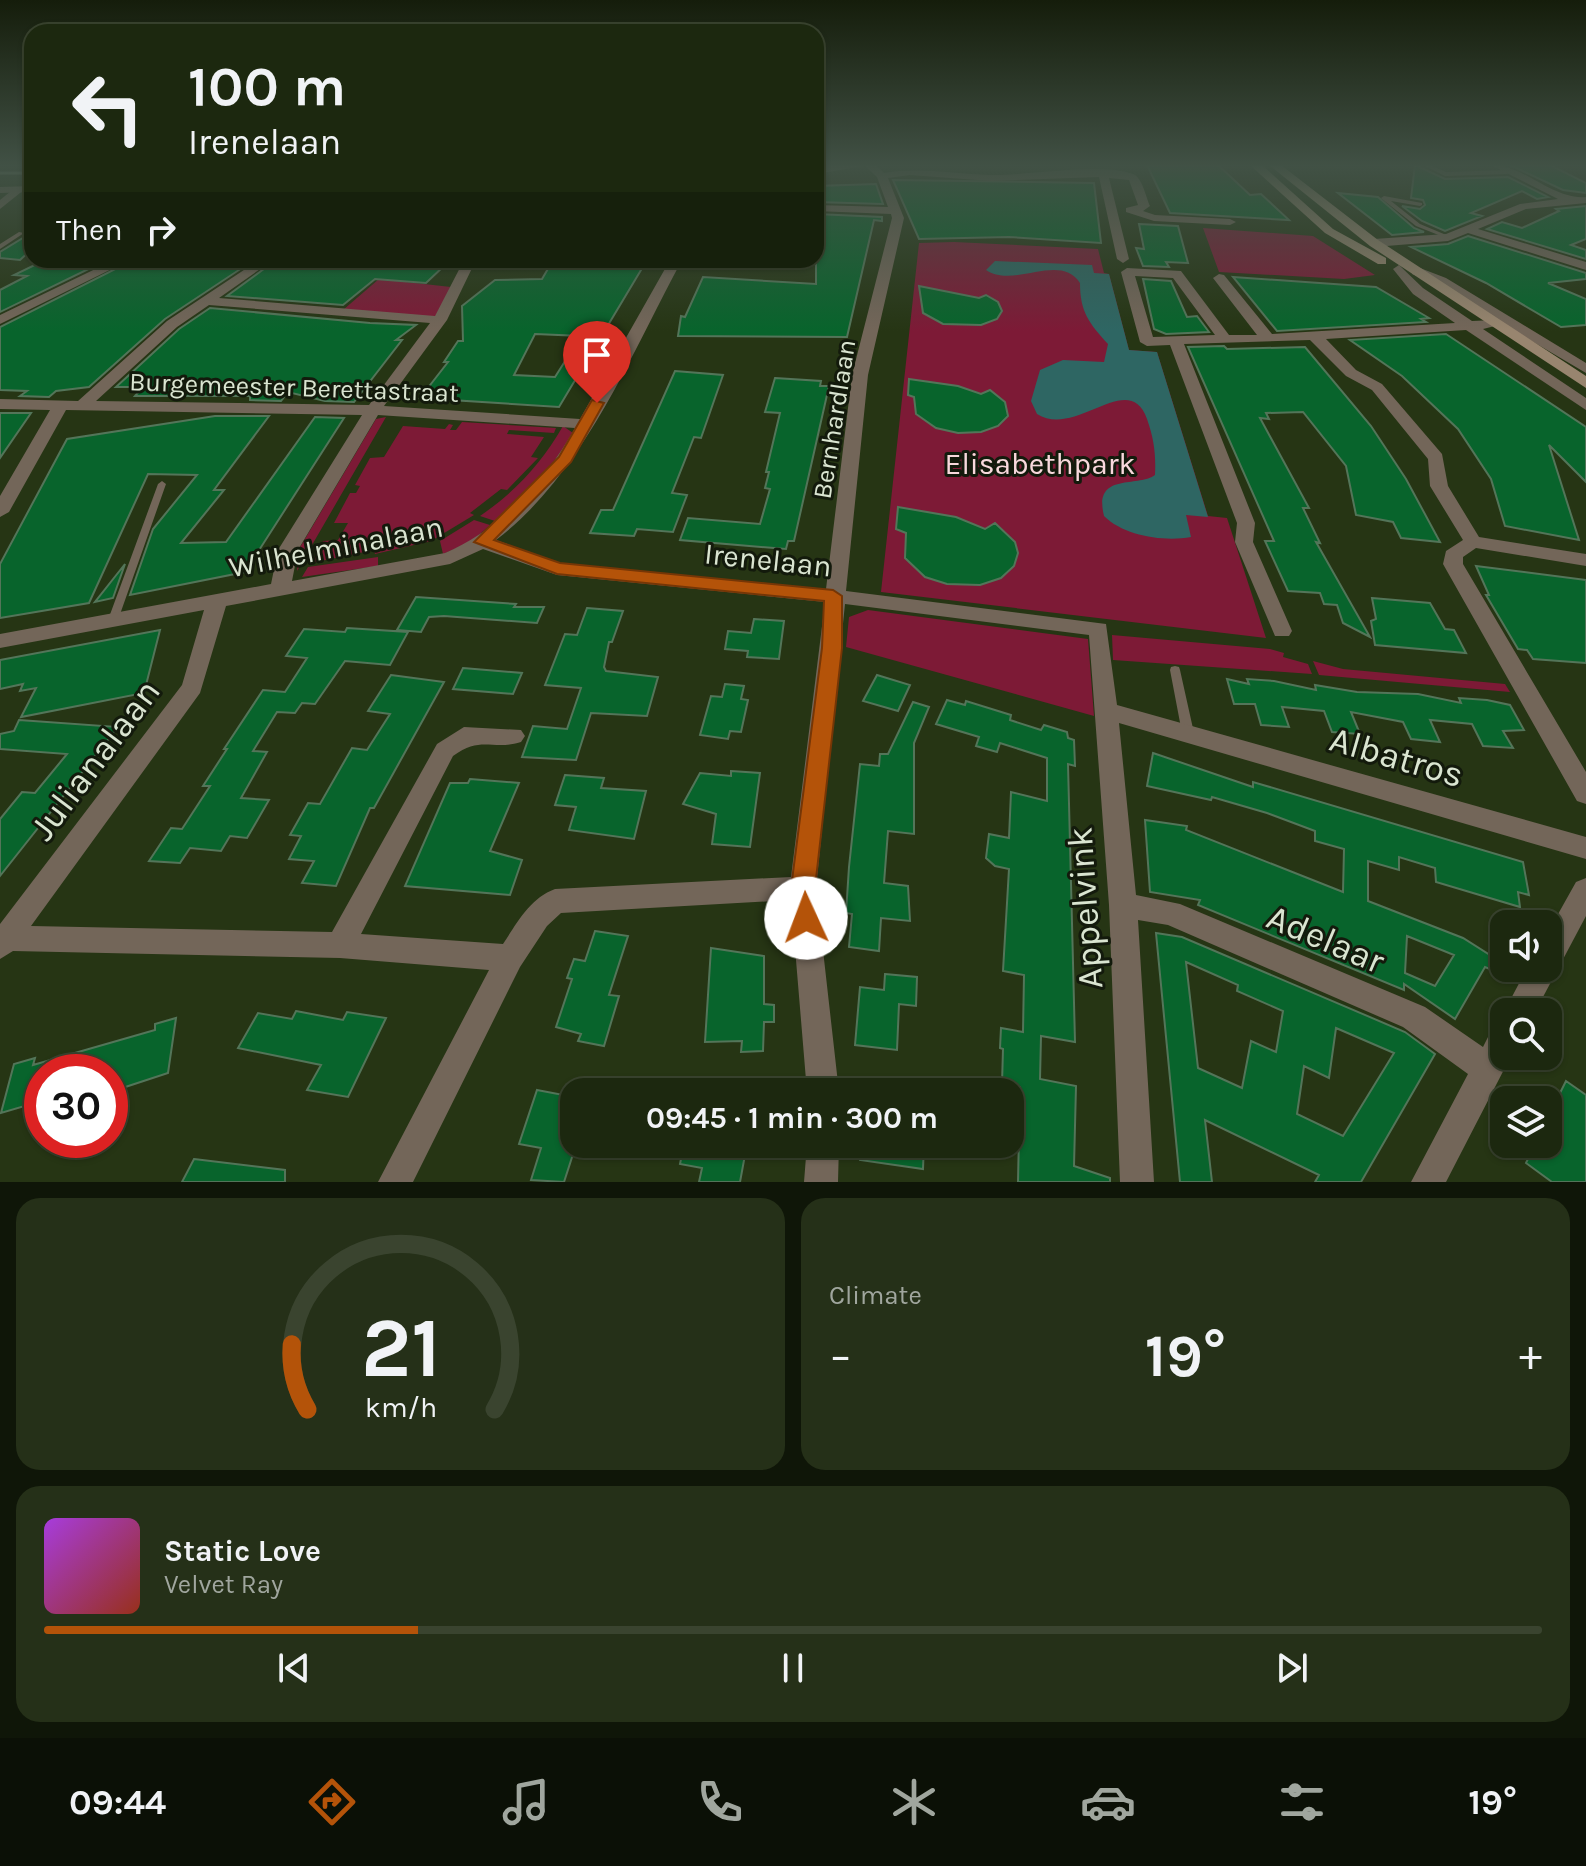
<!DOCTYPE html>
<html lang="en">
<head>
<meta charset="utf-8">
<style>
  :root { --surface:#1c280f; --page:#253018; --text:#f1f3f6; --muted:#a0a69e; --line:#3a442f; --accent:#b45309 }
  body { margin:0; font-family:Karla,sans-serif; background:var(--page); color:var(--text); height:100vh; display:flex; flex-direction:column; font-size:30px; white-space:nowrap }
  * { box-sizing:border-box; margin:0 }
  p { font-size:26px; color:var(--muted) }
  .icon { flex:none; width:44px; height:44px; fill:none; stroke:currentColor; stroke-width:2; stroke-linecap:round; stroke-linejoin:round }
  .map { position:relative; height:1182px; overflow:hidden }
  .drawer { display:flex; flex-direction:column; gap:16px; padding:16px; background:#0f1608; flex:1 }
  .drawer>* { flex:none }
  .guide { position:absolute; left:24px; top:24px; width:800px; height:244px; border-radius:24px; box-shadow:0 2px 6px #0004,0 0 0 2px var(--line); background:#1c280f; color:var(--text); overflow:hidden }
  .buttons { position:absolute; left:1490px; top:910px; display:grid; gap:16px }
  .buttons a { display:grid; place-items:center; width:72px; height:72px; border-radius:16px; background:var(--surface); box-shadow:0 2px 6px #0004,0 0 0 2px var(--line); font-size:40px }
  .speed { position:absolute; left:24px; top:1054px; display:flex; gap:16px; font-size:40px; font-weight:700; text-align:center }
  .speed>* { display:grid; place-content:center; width:104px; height:104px; border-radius:50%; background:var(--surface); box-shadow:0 2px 6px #0004,0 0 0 2px var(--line); line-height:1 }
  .speed .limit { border:12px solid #d22; background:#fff; color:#111 }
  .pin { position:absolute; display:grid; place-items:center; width:68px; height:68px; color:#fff; margin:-82px -34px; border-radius:50% 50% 50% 0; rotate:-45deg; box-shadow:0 0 8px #0007 }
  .pin .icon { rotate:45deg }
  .me { position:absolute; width:88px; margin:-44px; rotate:358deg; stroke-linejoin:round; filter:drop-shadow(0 0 6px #0008) }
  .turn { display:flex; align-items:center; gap:28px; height:168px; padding:0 32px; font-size:36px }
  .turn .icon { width:104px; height:104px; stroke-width:2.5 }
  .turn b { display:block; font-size:56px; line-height:68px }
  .then { display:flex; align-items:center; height:76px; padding:0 32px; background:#0003; gap:16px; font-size:30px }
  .big { font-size:60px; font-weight:700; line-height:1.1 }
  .drawer .tile { flex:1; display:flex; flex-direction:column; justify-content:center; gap:12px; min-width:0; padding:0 28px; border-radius:24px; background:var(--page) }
  .drawer .dial { align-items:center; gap:0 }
  .dial svg { height:208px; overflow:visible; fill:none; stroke:var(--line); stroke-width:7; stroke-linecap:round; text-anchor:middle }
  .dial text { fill:var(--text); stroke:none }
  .song { display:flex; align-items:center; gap:24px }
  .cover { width:96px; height:96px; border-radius:12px; background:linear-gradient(135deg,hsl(280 70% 55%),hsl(10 70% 35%)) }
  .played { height:8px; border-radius:4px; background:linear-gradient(90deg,var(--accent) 25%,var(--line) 25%) }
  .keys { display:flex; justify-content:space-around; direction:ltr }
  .heat { display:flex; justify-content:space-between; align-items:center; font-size:44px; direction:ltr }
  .drawer .tiles { flex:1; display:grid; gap:16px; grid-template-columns:1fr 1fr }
  .tile:last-child { grid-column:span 2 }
  .trip { position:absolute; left:560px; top:1078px; width:464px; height:80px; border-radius:24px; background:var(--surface); box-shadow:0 2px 6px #0004,0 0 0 2px var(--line); font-weight:700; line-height:80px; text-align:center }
  .tab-bar { display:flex; height:128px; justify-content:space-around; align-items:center; background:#0b1006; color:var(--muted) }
  .tab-bar .icon { width:56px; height:56px }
  .tab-bar .selected { color:var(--accent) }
  .tab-bar b { font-size:36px; color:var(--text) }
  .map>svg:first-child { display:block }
  .green { fill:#7d1a36 }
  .water { fill:#2e6663 }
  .building { fill:#08642c; stroke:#537559; stroke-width:2; fill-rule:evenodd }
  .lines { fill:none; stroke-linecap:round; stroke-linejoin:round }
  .service { fill:#736659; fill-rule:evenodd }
  .minor { fill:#736659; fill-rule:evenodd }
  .tertiary { fill:#736659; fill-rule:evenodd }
  .secondary { fill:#98856f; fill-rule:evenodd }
  .rail { stroke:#aab69f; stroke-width:3 }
  .route { fill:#b45309; stroke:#753606; stroke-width:2 }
  .labels { text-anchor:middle; stroke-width:6; stroke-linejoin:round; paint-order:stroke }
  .far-street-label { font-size:26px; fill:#dae5d1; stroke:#131a0c }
  .park-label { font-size:30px; fill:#f8d8dc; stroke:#131a0c }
  .street-label { font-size:30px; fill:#dae5d1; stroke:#131a0c }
  .near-street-label { font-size:36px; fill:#dae5d1; stroke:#131a0c }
</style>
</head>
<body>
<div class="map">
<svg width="1586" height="1182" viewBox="0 0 1586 1182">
  <rect width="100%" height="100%" fill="#263514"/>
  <!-- green -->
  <path class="green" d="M1203,228L1313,236L1375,275L1344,279L1219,272Z
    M954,242L1098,249L1104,273L1109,274L1129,350L1157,352L1208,516L1227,518L1266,638L881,592L919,243Z
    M379,279L451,287L435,317L343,310Z
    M386,417L297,571L299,549L376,419Z
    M462,422L556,428L554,433L509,430L507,434L544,437L531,457L538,458L507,490L501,489L470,513L474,515L431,541L375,554L374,550L311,563L323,541L338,540L348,523H334L350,493H356L360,486L355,485L370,458L384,457L403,426L445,429L449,424L453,425L450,430H456Z
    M563,426L573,433C552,469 525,494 495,521L480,516C516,491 541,464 563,426Z
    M474,520L490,525L471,542L443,554L440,541Z
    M378,557V566L302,577L308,567Z
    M868,610L1088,639L1094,716L846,647L849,617Z
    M1112,635L1270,649L1284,653L1283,657L1308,664L1312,674L1113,660Z
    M1313,661L1343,669L1505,684L1510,692L1319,675Z"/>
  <!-- water -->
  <path class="water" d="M995,261L1092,265L1094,273L1109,274L1129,350L1157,352L1208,517L1186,515L1191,537C1164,542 1124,536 1104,516C1093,472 1137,488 1155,475C1156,454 1154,439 1147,419C1129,368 1076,439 1037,414L1031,401L1040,370L1063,360L1104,362L1108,344C1089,323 1080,312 1080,283C1060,252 1014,289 986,270Z"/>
  <!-- building -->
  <path class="building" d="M1147,165H1218L1250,195L1261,194L1289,220L1170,213Z
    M1415,165L1445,179L1508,177L1548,197L1537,199L1522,191L1471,213L1482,216L1445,231L1422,221L1402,206L1420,209L1425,205L1423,200L1411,198Z
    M1510,165H1550L1586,183V193L1563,190Z
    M893,180L1094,183L1101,243L1009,237L919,239Z
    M876,184L883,204L816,202V186Z
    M1338,193L1378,197L1414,228L1424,232L1392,235Z
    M1586,206V239L1571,245L1586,250V259L1487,229L1502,222L1522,228L1559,211L1556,209Z
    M816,214L882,217V221L874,220L847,337L678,336L681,316L685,317L703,277L816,284V241L821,224H816Z
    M1139,224L1178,226L1188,263L1166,262L1169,267L1143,266L1136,248L1144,249Z
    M32,227V249L20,260L0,258V252L26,236Z
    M1468,236L1586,273V279L1548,283L1586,299V325L1561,327L1486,283L1411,247L1448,244Z
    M45,260H107L0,312V290L27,276L14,275Z
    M133,260H254L165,319L89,387L56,391L49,397L20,396L27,391L0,390V327Z
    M276,260H387L446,264L426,283L375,279L343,305L227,296Z
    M571,260H647L559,407L420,398L448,362H444L458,341H463L462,306L495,280L542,279L552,262ZM535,334L581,336L555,377L514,375Z
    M1233,277L1376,287L1429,318L1421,319L1426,322L1277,331Z
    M1143,279L1171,281L1187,317L1197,316L1209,332L1166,334L1154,329Z
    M919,286L979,298L986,295L998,302L1002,311L997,319L981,325L943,324L923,313Z
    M210,308L370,323L416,325L396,340H402L354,402L325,401L288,392L281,401L250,400V396H135L143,387H116L179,329Z
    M1446,334L1586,427V482L1549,445L1579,540L1505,526L1491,479L1458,429L1402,376L1350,340Z
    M1224,346L1227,349L1305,347L1371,426L1406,479L1440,542L1401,538L1393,522L1356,515L1346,466L1303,412L1266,413L1269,419L1260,418L1309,508H1303L1320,543L1316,542L1370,637L1343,623L1337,605L1324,604L1320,593L1288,591L1265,541H1274L1188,347Z
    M675,371L723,375L701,438L694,437L672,493L687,495L673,532L637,529L634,536L590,533L601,510H613Z
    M775,378L821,381L820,386H829L794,541H788L786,549L680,540L688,518L760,524L770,489L765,488L769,472H766L780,413L765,412Z
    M909,379L958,386L981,394L990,390L1005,402L1008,416L998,426L981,432L958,433L936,428L916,414L914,397L908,395Z
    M0,413H31L0,458Z
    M215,416H269L214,490H224L181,543L226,542L315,417L344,418L245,572L130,595L153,529L197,475L148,474L89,603L0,618V564L67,439Z
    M898,507L956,517L985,529L995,523L1015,542L1018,553L1014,566L1001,578L980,585L947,584L925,577L905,558L906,533L896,529Z
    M125,564L113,598L95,602Z
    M1476,566L1586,580V663L1533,659L1527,650L1518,649L1486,595H1489Z
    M416,597L516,604L514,607H544L537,623L444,616L429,617L421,632L397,630Z
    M1372,598L1430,603L1445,629L1454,630L1466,653L1375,645L1371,621L1376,619Z
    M587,608L623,611L612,642H609L604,667L606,671L658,677L647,716L591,713L576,760L522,757L533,726L567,729L581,688L545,685L565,634L577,635Z
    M754,619L784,621L779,659L747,657L748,651L725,649L728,631L751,633Z
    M347,628L408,632L390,665L345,661L315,704L302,703L295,713L277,712L253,751L267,752L241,798L269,800L247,838L230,836L221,851L190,848L180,863L149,861L171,828L182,829L210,786H203L227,749H224L263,690L285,692L307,658L286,656L304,629L345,632Z
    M160,630L144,693L21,717L36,688L20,691L23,684L0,689V660Z
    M463,668L522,673L513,694L453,689Z
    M391,675L444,682L374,808H370L336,886L302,883L314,861L289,859L301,836L290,835L308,803L320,804L352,748L367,750L390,714L368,711Z
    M877,675L910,685L898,711L863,701Z
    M1227,679L1249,684L1247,679L1274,681L1316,690L1315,685L1357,692L1418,694L1461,703L1459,698L1487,700L1510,705L1524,730L1503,731L1513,748L1483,746L1472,724L1430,720L1440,742L1411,739L1403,722L1351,712L1360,734L1332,732L1324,711L1282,707L1289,727L1261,725L1255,704H1234Z
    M725,684L744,686L741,699L748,700L741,732L730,731L728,739L700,735L711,696L722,697Z
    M947,700L965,705L966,701L1011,715L1010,720L1041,730L1044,725L1067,732L1068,738L1074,740L1075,766L1068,764L1075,1042L1041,1036L1040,1079L1076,1086L1074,1166L1110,1178V1182H1018L1020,1087L1002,1084L1003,1049L1000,1048L1001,1028L1023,1032L1024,975L1003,971L1009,869L995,866L986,858L989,834L1009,838L1011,792L1047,801V758L1000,743L997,752L976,746L979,737L936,724Z
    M913,702L929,707L914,743V834L888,831L884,883L908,886L910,921L881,918L879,951L849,947L852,914L846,913L849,867L860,764L879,766L880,754H888Z
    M19,720L118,727L0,876V819L22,792L35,793L67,754L0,749V734L14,731Z
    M1153,753L1253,787V782L1523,862L1529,895L1518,892L1520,907L1436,882L1435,868L1399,857V870L1368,861V901L1463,938L1504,964L1502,974L1485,967L1455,1019L1404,984V990L1198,905L1200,900L1150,892L1145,820L1187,826L1186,830L1343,892L1344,849L1315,841V831L1267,813L1212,797L1211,800L1147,786ZM1407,936L1454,955L1435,986L1405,973Z
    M731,771L760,773L750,847L712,844L716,814L683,804L700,773L731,776Z
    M565,775L604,778L601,788L646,791L634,839L569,830L576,807L555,805Z
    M470,779L519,783L490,851L522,860L510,895L405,886L450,783H468Z
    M595,931L628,936L609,995L619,996L604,1046L578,1041L581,1034L556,1027L572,979L567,978L574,959L585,961Z
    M1156,933L1182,937L1405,1032L1435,1054L1361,1182H1315L1319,1175L1205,1120L1212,1182H1180ZM1186,962L1238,985L1237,991L1283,1011L1276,1052L1251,1041L1242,1088L1198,1068ZM1336,1028L1394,1053L1343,1136L1297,1114L1304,1066L1329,1078Z
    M711,948L764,956V1004L774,1005V1022H764L763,1051L741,1052L742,1041L705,1042Z
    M885,974L917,977L916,1006L899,1004L897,1050L855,1045L860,987L884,990Z
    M296,1011L343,1020L347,1012L386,1018L348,1097L307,1090L321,1065L238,1048L258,1013L292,1019Z
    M176,1018L168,1073L110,1092V1072H42V1095L37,1096L35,1103L1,1113L14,1064L35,1058L33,1065L155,1030V1024Z
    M1566,1081L1586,1095V1182H1552L1526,1163L1535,1144H1548V1117Z
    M537,1090L574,1097V1151L564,1182L531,1180L541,1148L519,1144Z
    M684,1144H747L740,1182H699L702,1168L680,1164Z
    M861,1144H924L923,1169L860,1160Z
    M194,1159L285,1170V1182H182Z"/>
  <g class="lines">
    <!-- service -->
    <path class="service" d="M1423,165H1430L1446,172L1507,170L1510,172L1507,174L1445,176Z
      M1384,196L1422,203V205L1420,206L1391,201L1420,224L1451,237L1446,238L1416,226L1382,199L1381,198Z
      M19,232L24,233L0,249V244Z
      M162,481L166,484L118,620L113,624L109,622L108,620L158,484Z
      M1175,666L1179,667L1180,670L1194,733L1192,736L1188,737L1184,736L1182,733L1170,670L1171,667Z"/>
    <!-- minor -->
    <path class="minor" d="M864,165H876L884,173C920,167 954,174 990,175C1029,176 1098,162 1133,174C1142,177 1146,197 1150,206L1143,211L1155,215L1230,219L1236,222L1230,225L1154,221L1126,212V208L1138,205L1129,180L1109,178L1129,259L1123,263L1117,259L1099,177L991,181L910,175L888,178L904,218L868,375L846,591L1106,624L1117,705L1586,837V859L1119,723L1136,895L1180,904L1425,1007L1483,1047L1493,1027L1504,1023V1056H1511L1446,1182H1411L1468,1074L1403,1027L1168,925L1138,920L1154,1182H1120L1109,905L1089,635L845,604L816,888L839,1092H807L791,900L561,913L547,926L520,967L413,1182H378L489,970L340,958L13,951L0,959V924L182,685L204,610L0,648V634L271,584L278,550L362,415L66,410L9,512L0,517V496L50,410L0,409V399L78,401L167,321L259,260H273L219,298L435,316L464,260H476L447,320L384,406L580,419L670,260H682C630,356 584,473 496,540L559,563L826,589L852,375L892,218L891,214L816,211V205L888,207L877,177ZM209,305L430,323L369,405L96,401L177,327ZM378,415L575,428C546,480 501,529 445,553L292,581L298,550ZM483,549L557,575L825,602L791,877L555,889C530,898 517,923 503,944L361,934L453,756C482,735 492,751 521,742L525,736L521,730L464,727L437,744L332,932L31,926L200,693L226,606L450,564Z
      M1491,165C1525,165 1552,200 1586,197V203L1526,209L1478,229L1586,262V270L1468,233L1448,241L1374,247L1368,243L1374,239L1446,234L1520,204L1558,199Z
      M16,187L25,189L0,209V200Z
      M114,260H130L0,324V315Z
      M1399,265L1423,288L1472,321L1495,320L1436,284L1412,274V268H1420L1446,278L1586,363V373L1503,324L1483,329L1586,398V410L1466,330L1326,339L1356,370L1382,384L1442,454L1448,486L1479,537L1586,554V566L1476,548L1463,557V564L1586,772V804L1577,801L1443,564L1446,551L1463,540L1430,486L1428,459L1372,390L1346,376L1310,340L1184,344L1255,523L1253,542L1292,631L1289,636H1275L1235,542L1237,523L1170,345L1147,346L1140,342L1121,272L1127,268L1181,271L1229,335H1257L1213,278L1219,274L1224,275L1272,334L1455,323L1413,294L1393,269ZM1135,276L1173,278L1215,335L1153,337Z
      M1586,878V916L1535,1012H1504L1527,968H1548V932L1576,882Z
      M807,1144H839L838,1182H804Z"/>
    <!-- tertiary -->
    <path class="tertiary" d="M836,165H870L816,174V168Z
      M32,186V192L0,193V187Z"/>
    <!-- secondary -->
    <path class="secondary" d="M1250,165H1262L1333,229L1386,258V264H1378L1325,233Z
      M1269,165H1281L1378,240L1586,376V388L1370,246Z"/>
    <!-- rail -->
    <path class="rail" d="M0,173H32"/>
  </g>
  <!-- sky -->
  <linearGradient id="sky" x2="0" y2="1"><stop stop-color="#151d0b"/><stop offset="0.5" stop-color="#415145"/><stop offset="1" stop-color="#415145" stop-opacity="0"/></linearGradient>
  <rect width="1586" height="331" fill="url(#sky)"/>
  <!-- route -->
  <path class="route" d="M592,400L604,403L571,462L494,540L560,563L833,590L842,596V648L815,888L819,918L815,926L806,929L797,926L791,888L822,648L824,601L557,574L474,542L559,457Z"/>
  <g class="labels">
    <!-- far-street labels -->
    <g class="far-street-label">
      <text transform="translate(294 387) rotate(2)" y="9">Burgemeester Berettastraat</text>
      <text transform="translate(834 419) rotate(-81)" y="9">Bernhardlaan</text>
    </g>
    <!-- park labels -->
    <g class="park-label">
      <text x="1040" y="474">Elisabethpark</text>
    </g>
    <!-- street labels -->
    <g class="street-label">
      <text transform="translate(336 547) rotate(-11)" y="10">Wilhelminalaan</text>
      <text transform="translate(768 560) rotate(6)" y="10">Irenelaan</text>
    </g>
    <!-- near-street labels -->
    <g class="near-street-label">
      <text transform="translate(1397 756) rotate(16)" y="13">Albatros</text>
      <text transform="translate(94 759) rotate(-53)" y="13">Julianalaan</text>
      <text transform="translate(1084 908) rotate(-94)" y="13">Appelvink</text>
      <text transform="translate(1326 938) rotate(23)" y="13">Adelaar</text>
    </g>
  </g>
</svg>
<div class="buttons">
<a><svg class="icon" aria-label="sound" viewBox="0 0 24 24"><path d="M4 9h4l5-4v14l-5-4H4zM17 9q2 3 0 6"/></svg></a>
<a><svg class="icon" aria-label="search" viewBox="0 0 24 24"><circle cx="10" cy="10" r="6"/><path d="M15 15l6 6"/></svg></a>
<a><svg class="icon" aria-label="layers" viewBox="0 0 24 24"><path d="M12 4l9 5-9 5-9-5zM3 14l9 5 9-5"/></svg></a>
</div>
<div class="speed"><div class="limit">30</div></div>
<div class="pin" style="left:597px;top:403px;background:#d93025"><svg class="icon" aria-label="arrive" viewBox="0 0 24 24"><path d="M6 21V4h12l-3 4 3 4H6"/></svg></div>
<svg class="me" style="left:806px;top:918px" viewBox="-20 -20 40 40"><circle r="19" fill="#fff"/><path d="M0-13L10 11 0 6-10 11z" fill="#b45309"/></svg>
<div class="trip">09:45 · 1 min · 300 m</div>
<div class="guide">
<div class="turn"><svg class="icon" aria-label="left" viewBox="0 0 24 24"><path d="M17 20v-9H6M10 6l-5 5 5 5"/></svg><div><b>100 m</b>Irenelaan</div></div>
<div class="then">Then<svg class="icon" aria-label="right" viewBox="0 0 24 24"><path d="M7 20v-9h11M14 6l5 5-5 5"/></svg></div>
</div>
</div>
<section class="drawer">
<div class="tiles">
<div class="tile dial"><svg viewBox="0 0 100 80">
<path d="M14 69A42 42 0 1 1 86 69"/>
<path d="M14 69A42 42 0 0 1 8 44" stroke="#b45309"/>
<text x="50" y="56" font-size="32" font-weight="700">21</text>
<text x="50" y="72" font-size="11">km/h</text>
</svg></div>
<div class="tile"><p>Climate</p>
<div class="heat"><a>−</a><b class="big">19°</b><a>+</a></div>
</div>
<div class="tile">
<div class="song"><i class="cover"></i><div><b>Static Love</b><p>Velvet Ray</p></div></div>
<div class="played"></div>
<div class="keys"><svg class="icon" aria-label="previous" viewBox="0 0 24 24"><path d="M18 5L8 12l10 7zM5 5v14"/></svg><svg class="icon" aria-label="pause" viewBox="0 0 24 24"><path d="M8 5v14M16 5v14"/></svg><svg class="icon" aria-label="next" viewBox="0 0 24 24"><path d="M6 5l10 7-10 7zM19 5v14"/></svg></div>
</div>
</div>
</section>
<nav class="tab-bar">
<b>09:44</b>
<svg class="icon selected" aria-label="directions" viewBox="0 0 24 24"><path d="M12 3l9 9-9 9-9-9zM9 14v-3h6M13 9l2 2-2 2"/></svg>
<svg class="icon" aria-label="music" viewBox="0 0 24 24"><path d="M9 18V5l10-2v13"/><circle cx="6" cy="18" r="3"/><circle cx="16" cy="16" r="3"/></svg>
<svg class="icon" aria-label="phone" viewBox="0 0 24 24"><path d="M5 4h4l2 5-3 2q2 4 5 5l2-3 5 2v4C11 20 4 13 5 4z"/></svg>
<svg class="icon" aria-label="climate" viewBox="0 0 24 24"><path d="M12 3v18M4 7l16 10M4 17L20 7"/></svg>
<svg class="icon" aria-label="car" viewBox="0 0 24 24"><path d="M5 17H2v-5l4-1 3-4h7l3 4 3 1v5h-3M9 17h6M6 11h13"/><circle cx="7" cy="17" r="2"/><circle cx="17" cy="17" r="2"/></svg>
<svg class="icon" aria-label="filters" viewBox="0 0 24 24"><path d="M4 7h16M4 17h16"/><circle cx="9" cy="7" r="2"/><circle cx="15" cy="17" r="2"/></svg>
<b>19°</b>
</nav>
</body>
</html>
